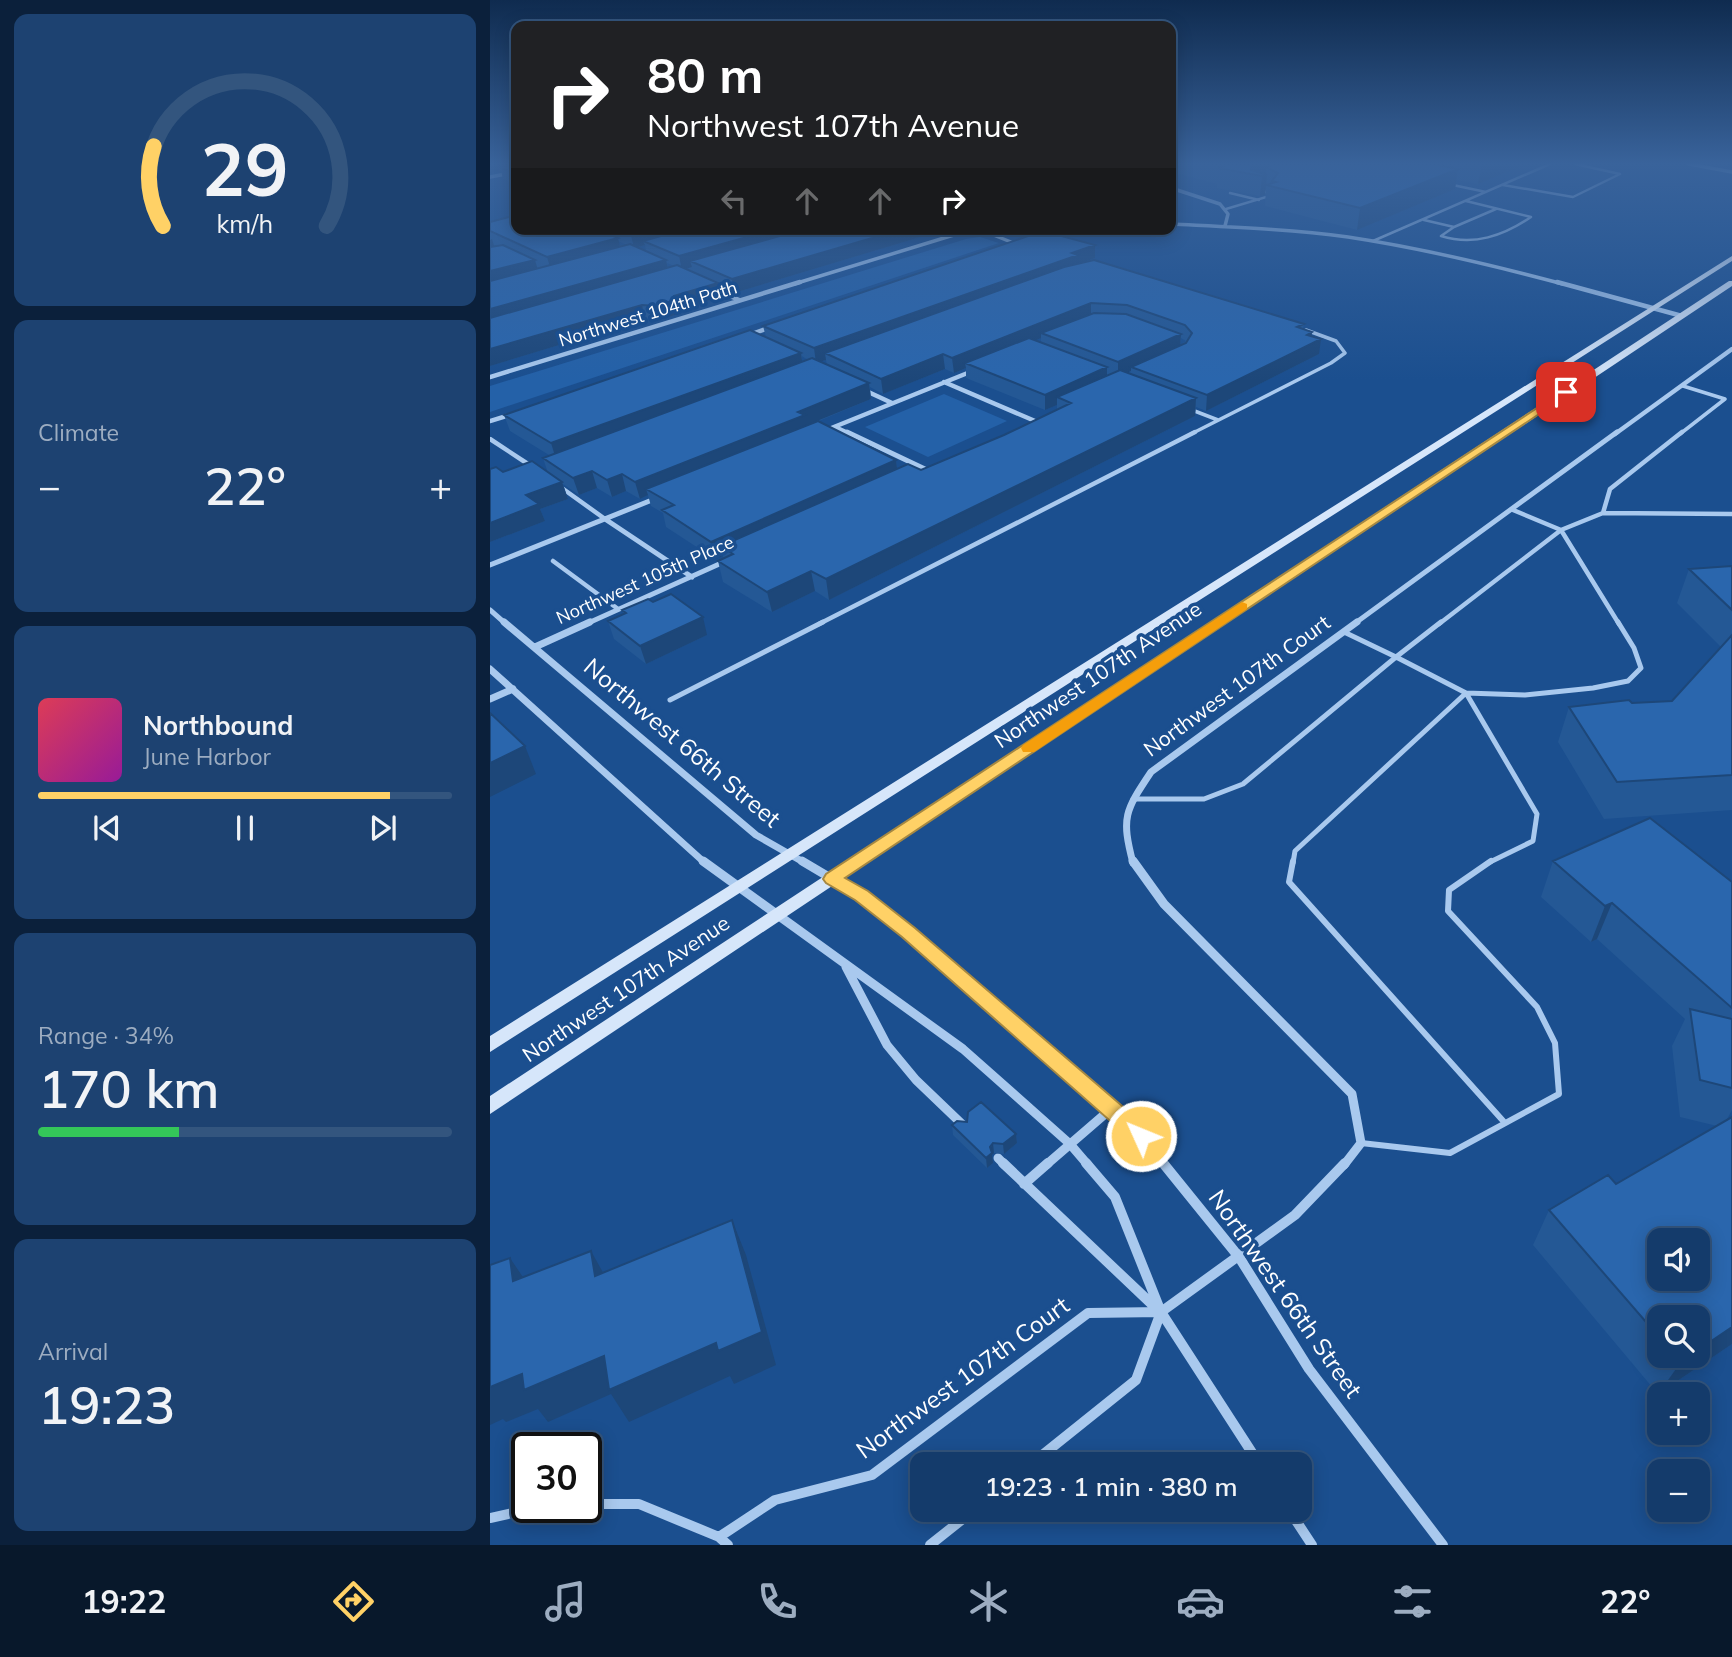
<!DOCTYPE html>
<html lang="en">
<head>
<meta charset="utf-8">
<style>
  :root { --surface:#143b6b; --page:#1d4271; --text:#f1f3f6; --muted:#9dadc1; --line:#33557e; --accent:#ffd166 }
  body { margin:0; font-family:Mulish,sans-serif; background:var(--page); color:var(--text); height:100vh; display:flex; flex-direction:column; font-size:26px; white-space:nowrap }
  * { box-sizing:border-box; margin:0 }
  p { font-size:23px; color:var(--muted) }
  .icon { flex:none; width:38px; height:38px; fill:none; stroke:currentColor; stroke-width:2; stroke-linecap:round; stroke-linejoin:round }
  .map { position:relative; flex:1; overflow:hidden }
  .details { display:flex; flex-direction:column; gap:14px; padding:14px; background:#0b203b; width:490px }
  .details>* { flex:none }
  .banner { position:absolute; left:21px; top:21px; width:665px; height:214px; border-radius:14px; box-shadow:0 4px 18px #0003,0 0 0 2px var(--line); background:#202124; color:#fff; overflow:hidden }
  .controls { position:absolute; left:1157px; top:1228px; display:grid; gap:14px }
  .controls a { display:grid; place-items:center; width:63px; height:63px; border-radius:14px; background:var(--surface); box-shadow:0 4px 18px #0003,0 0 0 2px var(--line); font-size:35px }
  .speed { position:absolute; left:21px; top:1432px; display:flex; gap:14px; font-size:35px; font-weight:700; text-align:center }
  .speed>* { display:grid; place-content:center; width:91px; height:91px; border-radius:50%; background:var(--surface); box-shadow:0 4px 18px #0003,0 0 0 2px var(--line); line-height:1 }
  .speed .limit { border:4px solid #111; border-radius:10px; background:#fff; color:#111 }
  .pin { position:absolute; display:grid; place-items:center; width:60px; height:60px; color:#fff; margin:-30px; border-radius:14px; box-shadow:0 4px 10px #0006 }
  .me { position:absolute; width:77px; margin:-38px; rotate:314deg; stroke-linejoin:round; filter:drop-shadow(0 0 5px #0008) }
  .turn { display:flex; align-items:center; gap:24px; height:147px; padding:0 21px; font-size:32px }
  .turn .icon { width:91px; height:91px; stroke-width:2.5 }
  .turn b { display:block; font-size:49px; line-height:60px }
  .lanes { display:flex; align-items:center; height:66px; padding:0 21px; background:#0003; justify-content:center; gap:35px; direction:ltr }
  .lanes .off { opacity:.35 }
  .big { font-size:52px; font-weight:600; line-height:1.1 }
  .details .widget { flex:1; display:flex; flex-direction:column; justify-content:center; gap:10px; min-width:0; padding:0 24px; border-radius:14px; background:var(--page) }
  .details .dial { align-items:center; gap:0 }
  .dial svg { height:182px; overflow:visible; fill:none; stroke:var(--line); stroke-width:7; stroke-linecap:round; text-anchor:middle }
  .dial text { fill:var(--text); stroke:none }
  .song { display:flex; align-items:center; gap:21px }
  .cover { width:84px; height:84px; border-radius:10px; background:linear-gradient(135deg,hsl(350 70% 55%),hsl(300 70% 35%)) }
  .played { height:7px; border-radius:4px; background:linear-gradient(90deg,var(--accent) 85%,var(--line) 85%) }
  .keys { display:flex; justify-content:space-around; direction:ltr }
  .heat { display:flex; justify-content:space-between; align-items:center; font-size:38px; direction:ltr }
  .charge { height:10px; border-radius:5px; background:linear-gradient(90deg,#34c759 34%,var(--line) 0) }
  .trip { position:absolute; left:420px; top:1452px; width:402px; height:70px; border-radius:14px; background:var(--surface); box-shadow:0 4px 18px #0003,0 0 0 2px var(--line); font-weight:600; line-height:70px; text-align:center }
  .tab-bar { display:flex; height:112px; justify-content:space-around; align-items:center; background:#08182b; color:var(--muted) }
  .tab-bar .icon { width:49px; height:49px }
  .tab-bar .on { color:var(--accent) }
  .tab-bar b { font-size:32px; color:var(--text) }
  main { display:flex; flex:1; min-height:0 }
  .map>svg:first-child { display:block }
  .green { fill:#2461a8 }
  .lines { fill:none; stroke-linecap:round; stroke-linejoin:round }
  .lane-far4 { stroke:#a9c9ee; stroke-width:2.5 }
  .lane-far3 { stroke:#a9c9ee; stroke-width:3.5 }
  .lane-far2 { stroke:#a9c9ee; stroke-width:4.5 }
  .lane-far1 { stroke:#a9c9ee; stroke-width:5 }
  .lane { stroke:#a9c9ee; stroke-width:6 }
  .street-far5 { stroke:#a9c9ee; stroke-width:3.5 }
  .street-far4 { stroke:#a9c9ee; stroke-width:4.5 }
  .street-far3 { stroke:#a9c9ee; stroke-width:5 }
  .street-far2 { stroke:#a9c9ee; stroke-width:7 }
  .street-far1 { stroke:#a9c9ee; stroke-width:9 }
  .street { stroke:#a9c9ee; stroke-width:10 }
  .secondary { fill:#d6e6fa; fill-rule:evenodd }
  .wall { fill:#245895; fill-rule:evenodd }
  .shaded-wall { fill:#1d4779 }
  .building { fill:#2a66ad; stroke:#1d4779; stroke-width:2; fill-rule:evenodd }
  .route { fill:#ffd166; stroke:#a68842; stroke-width:2 }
  .slow { fill:#f59e0b }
  .labels { text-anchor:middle; stroke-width:7; stroke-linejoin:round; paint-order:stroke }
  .far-street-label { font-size:18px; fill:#fff; stroke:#1b4f8f }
  .street-label { font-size:21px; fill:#fff; stroke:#1b4f8f }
  .near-street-label { font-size:24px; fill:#fff; stroke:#1b4f8f }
</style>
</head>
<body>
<main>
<section class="details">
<div class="widget dial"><svg viewBox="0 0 100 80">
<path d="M14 69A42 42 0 1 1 86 69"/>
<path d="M14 69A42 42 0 0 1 10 34" stroke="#ffd166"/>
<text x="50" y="56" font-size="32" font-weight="700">29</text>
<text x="50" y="72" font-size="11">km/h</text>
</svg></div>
<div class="widget"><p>Climate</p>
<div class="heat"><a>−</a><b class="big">22°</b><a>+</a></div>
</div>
<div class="widget">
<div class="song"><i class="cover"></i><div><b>Northbound</b><p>June Harbor</p></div></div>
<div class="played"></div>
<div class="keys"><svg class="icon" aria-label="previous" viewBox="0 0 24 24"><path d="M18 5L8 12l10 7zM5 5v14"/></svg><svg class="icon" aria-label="pause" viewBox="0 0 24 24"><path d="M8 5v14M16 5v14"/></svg><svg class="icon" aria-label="next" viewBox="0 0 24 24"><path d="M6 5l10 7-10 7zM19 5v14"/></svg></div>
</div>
<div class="widget"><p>Range · 34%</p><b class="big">170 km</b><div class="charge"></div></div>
<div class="widget"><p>Arrival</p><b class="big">19:23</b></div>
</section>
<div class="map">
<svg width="1242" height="1545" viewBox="0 0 1242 1545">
  <rect width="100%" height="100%" fill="#1b4f8f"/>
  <!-- green -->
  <path class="green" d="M490,237L509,243L0,412V386L476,239Z
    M454,394L517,421L438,457L375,427Z"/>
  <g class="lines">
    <!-- lane-far4 -->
    <path class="lane-far4" d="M958,184L996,192
      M1013,185L1083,197L1130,174L1085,164
      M740,193L769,200
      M736,209L783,195L769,189
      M934,220L964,227L951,236C984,246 1013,236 1041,217L976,201
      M964,227L1006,209
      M883,241L1060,164"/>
    <!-- lane-far3 -->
    <path class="lane-far3" d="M702,410L728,420
      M701,434L841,363L855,353L846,341L816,330
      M1190,434L1235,399L1193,386"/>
    <!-- lane-far2 -->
    <path class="lane-far2" d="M0,439L41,466
      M69,486L115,519
      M1113,513L1242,514
      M63,561L128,609
      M329,624L705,432
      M949,624L1071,530L1023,510
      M1129,624L1071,530L1113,513L1120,489L1192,432"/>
    <!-- lane-far1 -->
    <path class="lane-far1" d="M951,622L906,657L976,693L1047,814L1043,841L998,863
      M180,700L333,622
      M643,799H714L753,784L906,657L854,632
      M803,863L805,851L976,693L1035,695L1103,688L1138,681L1151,668L1144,648L1128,622"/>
    <!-- lane -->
    <path class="lane" d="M803,861L799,882L1015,1123
      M871,1143L960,1153L1069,1094L1065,1043L1047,1007L958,911L959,890L1001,861"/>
    <!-- street-far5 -->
    <path class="street-far5" d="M1199,164L1242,172
      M0,177L26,172
      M681,188L730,204L738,214L735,226
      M681,224C740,227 799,229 858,237C931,248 1002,265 1073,284
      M501,234L521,242L518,247
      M551,236L565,229
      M304,284L467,234L486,231L562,230"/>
    <!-- street-far4 -->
    <path class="street-far4" d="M1067,282L1192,316
      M222,288L249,300
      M256,336L281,327
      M0,377L310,282
      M454,382L545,421
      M374,390L402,403
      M0,421L23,414
      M345,427L360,434
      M334,431L485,370
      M1125,434L1242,349"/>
    <!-- street-far3 -->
    <path class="street-far3" d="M357,432L437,470
      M115,519L202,577
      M0,565L167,498
      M0,610L16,624
      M96,624L236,561
      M864,624L1127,432"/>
    <!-- street-far2 -->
    <path class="street-far2" d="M14,622L266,835L315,863
      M45,647L100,622
      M0,669L215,863
      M0,699L23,689
      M643,863C631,817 635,811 661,772L867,622"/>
    <!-- street-far1 -->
    <path class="street-far1" d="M213,861L473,1049L580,1144L598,1165
      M312,861L371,896L401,918L651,1136L675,1165
      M643,861L674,904L862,1094L871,1143L854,1165
      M356,967L397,1045L426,1080L474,1126
      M508,1158L515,1165
      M556,1165L622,1108"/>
    <!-- street -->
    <path class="street" d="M513,1163L668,1310
      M596,1163L625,1197L671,1312L770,1465
      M673,1163L749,1257L819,1369L953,1545
      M534,1184L558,1163
      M540,1465L646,1380L671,1312L805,1215L855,1163
      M96,1504H149L229,1537L238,1545
      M799,1510L822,1545
      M0,1518L49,1507
      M229,1537L285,1500L382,1475L598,1313L671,1312
      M440,1545L484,1510"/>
    <!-- secondary -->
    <path class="secondary" d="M1242,256V261L0,1052V1036Z
      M1239,281H1242V286L0,1114V1096Z"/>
  </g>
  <!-- wall -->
  <path class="wall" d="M0,164H26V184L13,179L11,171L0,173Z
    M681,164H1036L988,184L966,180L965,189L867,230L775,206L776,187L775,195L770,196L727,188V184L681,172Z
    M0,222L26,229H457L244,293L228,286L230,297L187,310L188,314L169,320L155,319L0,366ZM128,241L137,245L130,247ZM155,245L156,251L147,247ZM177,263L184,266L178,268Z
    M605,245V258L593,262L814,324L813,329L822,336L829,354L716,411L706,407L705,416L339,600L325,591L282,612L233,582L228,561L234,559L233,556L225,559L176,527L173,513L161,506L158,495L150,499L136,491L122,497L107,488L89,495L73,484L78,499L50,509L55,521L0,542V469L13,472L58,473L53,458L59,455L20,431L14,415L276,337L273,326ZM551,338V343L545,340ZM691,338L696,341L690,345ZM312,356L318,360L312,362ZM336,360L337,365L330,362ZM476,368V378L555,410L567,405V409L514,435L431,470L407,468L406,460L317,426L381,399L380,387L393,394L455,369L464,373Z
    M1242,566V810L1114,819L1068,742L1079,707L1182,701L1231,647L1187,603L1199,569Z
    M132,610L217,635L156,664L124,639L118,621L134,614Z
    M1063,861L1242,882V1110L1236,1121L1242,1344L1168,1394L1043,1245L1059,1210L1126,1184L1227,1126L1190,1117L1182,1046L1195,1019L1107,939L1101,942L1051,897ZM1169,1318L1208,1356H1169Z
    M462,1125L526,1134L527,1143L514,1154L504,1153L502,1155L503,1163L497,1168L463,1135Z"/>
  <!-- shaded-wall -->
  <path class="shaded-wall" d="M0,164H26L9,167L11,171L0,173Z
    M761,164H806L788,173L776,167V175H777L775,195L770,196L772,176L760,174Z
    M992,164H1036L988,184Z
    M968,169L965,189L867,230L870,208Z
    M164,229H219L153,241L155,245L144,248L141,235Z
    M286,229H333L200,261L202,267L192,270L189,256Z
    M413,229H457L244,293L242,279Z
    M128,238L131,251L61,270L57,257Z
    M2,239L6,252L0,255V240Z
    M605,245V258L335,353L336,360L326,363L324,348Z
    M45,260L49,274L0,286V271Z
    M176,260L179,273L0,324V309Z
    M228,283L230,297L187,310L188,314L169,320L166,306L184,296Z
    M601,303V318L551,333V338L482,366L475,363L476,368L464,373L462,358Z
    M152,305L155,319L0,366V349Z
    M822,332L821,344L831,339L829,354L716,411L717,395Z
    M691,334L690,348L641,367V371L628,377V362Z
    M311,353L313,368L66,459L61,443Z
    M453,354L455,369L393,394L391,379Z
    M617,367V382L567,397V405L555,410V395Z
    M379,383L381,399L317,425L318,431L156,489L158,495L150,499L145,482L308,412Z
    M706,398L705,416L339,600L336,579Z
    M406,460L408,477L231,546L233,556L225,559L221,542Z
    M102,471L107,488L89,495L83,478Z
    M132,474L136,491L122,497L117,480Z
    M72,482L78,499L50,509L55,521L0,542V523L36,495Z
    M321,571L325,591L282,612L277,592Z
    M213,617L217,635L156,664L150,646Z
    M35,746L46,774L0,797V763Z
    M1122,903L1107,939L1101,942L1115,906Z
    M526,1134L527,1143L514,1154L513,1144Z
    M503,1143L504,1153L502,1155L503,1163L497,1168L496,1158Z
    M242,1220L256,1255L286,1365L244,1384L240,1376L139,1422L121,1394L58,1422L48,1409L16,1422L13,1419L0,1425V1387Z
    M101,1251L120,1285L105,1276Z
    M20,1258L43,1292L23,1281Z
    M1242,1327V1344L1168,1394L1191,1362L1198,1356H1208V1350Z"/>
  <!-- building -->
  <path class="building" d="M25,164H26V174L9,167Z
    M726,164H762L761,170L777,175L772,176L728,168L735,166Z
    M784,164H944L968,169L870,208L776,185L786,182L782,181L788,173L776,167Z
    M26,215V229H107L128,238L57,257L0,231V222Z
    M128,229H164L141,235Z
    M196,229H286L189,256L153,241Z
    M315,229H413L242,279L200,261Z
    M553,231L605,245L582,253L588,255L324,348L273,326Z
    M140,244L176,260L0,309V281Z
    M13,245L45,260L0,271V247Z
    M604,260L814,324L807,327L822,332L817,335L831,339L717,395L641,367L696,343L702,333L695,325L637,305L601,303L462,358L453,354L391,379L335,353L574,267Z
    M187,265L228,283L184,296L185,300L166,306L152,305L0,349V318Z
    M604,313L636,314L691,334L628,362L551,333Z
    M260,330L311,353L61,443L14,415Z
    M539,338L617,367L555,395L475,363Z
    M322,358L379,383L308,412L315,415L145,482L132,474L117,480L102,471L83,478L53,458Z
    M630,370L706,398L336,579L321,571L277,592L228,561L243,554L231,546L418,464L431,470L514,435L581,403L567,397Z
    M328,421L406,460L221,542L172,510L184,505L156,489Z
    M42,461L72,482L36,495L49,504L0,523V469L6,467L13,472Z
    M1242,566V610L1199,569Z
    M181,594L213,617L150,646L118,621L136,613L132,610L158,599L163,602Z
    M1242,635V775L1127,782L1079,707L1139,700L1142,703L1182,701Z
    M0,713L35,746L0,763Z
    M1160,818L1242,882V1008L1122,903L1115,906L1063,861Z
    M1200,1009L1242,1019V1088L1210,1080Z
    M491,1102L526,1134L513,1144L503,1143L500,1147L502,1153L496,1158L462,1125L467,1121L477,1122L478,1112Z
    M1242,1117V1327L1208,1350V1318H1169V1337L1059,1210L1118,1175L1126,1184ZM1169,1241H1208V1279H1169Z
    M242,1220L272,1332L228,1351L226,1343L119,1390L114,1356L34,1390L32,1374L0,1387V1265L20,1258L23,1281L101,1251L105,1276Z
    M1186,1356H1198L1191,1362Z"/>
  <!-- sky -->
  <linearGradient id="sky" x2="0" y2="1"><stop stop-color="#0f2b4f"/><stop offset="0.43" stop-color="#39639b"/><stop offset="1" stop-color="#39639b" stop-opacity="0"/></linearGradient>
  <rect width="1242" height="380" fill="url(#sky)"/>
  <!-- route -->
  <path class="route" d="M1076,389L1081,392L1079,394L355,878L378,891L425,928L659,1129L662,1136L659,1142L651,1145L644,1142L412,937L365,900L336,883L333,879L336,874Z"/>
  <!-- slow -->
  <path class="slow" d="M752,602L757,604V609L544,752H533L531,748L533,745Z"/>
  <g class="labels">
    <!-- far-street labels -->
    <g class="far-street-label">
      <text transform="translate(158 314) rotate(-17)" y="6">Northwest 104th Path</text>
      <text transform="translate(155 580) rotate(-24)" y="6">Northwest 105th Place</text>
    </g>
    <!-- street labels -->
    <g class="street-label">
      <text transform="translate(608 675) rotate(-34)" y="7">Northwest 107th Avenue</text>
      <text transform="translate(747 686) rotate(-36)" y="7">Northwest 107th Court</text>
      <text transform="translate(136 989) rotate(-34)" y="7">Northwest 107th Avenue</text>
    </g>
    <!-- near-street labels -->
    <g class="near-street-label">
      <text transform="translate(192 743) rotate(40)" y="8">Northwest 66th Street</text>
      <text transform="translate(795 1294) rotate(55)" y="8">Northwest 66th Street</text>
      <text transform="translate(473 1378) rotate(-36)" y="8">Northwest 107th Court</text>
    </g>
  </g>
</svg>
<div class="controls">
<a><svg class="icon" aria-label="sound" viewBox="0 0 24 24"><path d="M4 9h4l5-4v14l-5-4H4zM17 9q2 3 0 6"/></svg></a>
<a><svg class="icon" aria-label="search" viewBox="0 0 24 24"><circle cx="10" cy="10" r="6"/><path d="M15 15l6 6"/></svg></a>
<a>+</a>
<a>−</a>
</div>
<div class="speed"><div class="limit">30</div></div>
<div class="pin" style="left:1076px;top:392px;background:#d93025"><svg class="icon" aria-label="arrive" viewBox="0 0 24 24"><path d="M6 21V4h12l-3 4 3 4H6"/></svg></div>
<svg class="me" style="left:651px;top:1136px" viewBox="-20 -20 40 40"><circle r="17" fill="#ffd166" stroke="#fff" stroke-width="3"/><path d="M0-11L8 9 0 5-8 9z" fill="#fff"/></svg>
<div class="trip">19:23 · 1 min · 380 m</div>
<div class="banner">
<div class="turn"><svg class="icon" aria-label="right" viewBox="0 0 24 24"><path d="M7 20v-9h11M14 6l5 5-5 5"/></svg><div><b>80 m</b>Northwest 107th Avenue</div></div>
<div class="lanes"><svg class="icon off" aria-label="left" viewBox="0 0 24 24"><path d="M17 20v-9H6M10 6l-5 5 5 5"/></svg><svg class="icon off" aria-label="ahead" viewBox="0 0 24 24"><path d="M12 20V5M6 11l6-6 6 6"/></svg><svg class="icon off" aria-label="ahead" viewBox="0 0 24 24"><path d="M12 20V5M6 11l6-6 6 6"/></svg><svg class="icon" aria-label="right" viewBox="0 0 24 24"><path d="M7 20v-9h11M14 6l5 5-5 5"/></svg></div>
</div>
</div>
</main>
<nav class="tab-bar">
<b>19:22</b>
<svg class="icon on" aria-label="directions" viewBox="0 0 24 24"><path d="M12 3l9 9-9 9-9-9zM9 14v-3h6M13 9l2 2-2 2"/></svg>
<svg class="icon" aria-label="music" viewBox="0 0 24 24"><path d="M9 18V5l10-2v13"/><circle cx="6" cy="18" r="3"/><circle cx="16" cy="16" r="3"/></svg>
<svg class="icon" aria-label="phone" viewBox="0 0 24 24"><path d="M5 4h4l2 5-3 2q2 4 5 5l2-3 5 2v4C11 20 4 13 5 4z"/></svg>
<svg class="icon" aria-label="climate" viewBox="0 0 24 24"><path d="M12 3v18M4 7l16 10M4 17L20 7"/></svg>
<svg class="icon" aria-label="car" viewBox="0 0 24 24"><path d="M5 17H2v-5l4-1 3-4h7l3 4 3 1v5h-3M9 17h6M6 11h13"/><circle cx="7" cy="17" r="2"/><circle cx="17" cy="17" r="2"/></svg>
<svg class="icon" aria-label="filters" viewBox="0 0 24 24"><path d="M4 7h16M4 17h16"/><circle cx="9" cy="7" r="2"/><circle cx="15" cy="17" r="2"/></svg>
<b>22°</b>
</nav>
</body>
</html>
